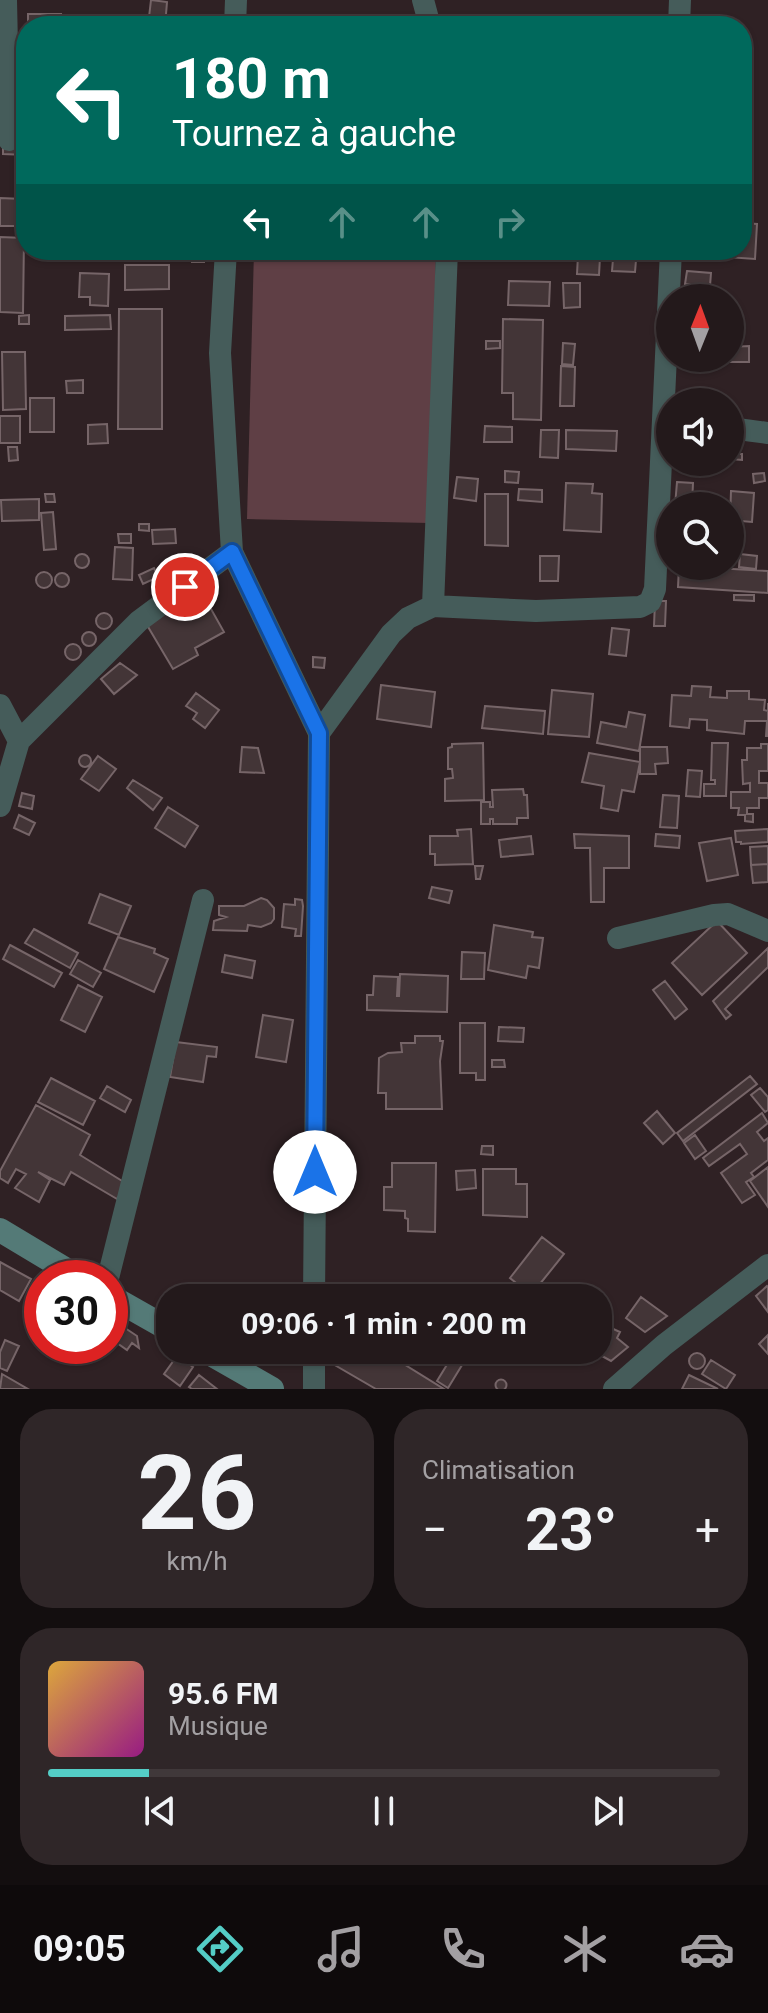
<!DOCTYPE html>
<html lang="fr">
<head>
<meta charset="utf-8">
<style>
  :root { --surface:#23191b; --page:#2f2628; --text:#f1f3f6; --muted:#a3a0a3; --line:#40383a; --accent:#54cdc6 }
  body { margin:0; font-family:Roboto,sans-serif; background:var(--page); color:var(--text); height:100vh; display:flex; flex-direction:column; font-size:30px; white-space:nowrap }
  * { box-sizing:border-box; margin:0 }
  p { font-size:26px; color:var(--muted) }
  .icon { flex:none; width:44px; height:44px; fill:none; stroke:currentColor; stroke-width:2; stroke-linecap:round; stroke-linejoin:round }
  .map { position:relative; height:1389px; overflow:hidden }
  .details { display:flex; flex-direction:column; gap:20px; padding:20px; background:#130e0f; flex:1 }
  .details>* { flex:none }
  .guide { position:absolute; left:16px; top:16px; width:736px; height:244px; border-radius:32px; box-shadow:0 2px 6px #0004,0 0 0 2px var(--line); background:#00695c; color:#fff; overflow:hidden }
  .needle { width:52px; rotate:1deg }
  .fabs { position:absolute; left:656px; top:284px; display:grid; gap:16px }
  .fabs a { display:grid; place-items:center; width:88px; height:88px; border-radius:50%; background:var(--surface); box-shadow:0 2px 6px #0004,0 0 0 2px var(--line); font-size:40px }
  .speed { position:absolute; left:24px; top:1260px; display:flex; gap:16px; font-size:40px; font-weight:700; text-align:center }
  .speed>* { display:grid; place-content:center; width:104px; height:104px; border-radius:50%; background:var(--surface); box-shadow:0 2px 6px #0004,0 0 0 2px var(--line); line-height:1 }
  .speed .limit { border:12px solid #d22; background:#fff; color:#111 }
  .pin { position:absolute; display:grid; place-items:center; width:68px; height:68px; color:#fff; margin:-34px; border:4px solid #fff; border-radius:50%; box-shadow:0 2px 8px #0007 }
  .me { position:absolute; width:88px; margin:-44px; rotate:0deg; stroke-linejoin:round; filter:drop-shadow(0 0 6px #0008) }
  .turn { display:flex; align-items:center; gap:28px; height:168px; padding:0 24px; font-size:36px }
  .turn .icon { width:104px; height:104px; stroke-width:2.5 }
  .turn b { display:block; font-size:56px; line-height:68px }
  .lanes { display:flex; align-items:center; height:76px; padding:0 24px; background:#0003; justify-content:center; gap:40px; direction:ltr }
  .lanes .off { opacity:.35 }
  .big { font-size:60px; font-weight:700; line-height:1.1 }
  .details .card { flex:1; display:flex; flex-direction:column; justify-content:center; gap:12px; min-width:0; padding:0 28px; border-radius:32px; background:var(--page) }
  .details .dial { align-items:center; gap:0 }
  .dial b { font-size:104px; line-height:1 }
  .song { display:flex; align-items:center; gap:24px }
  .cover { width:96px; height:96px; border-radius:12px; background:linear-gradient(135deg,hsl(40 70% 55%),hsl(310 70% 35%)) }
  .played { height:8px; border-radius:4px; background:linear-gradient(90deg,var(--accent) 15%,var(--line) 15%) }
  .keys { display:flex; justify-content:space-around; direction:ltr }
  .heat { display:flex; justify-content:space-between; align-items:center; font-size:44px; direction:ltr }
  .details .tiles { flex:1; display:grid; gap:20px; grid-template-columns:1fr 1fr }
  .card:last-child { grid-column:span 2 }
  .trip { position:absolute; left:156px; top:1284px; width:456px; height:80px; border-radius:32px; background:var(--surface); box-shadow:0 2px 6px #0004,0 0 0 2px var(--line); font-weight:700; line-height:80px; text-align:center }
  .menu { display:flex; height:128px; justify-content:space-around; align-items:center; background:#0e0a0b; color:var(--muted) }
  .menu .icon { width:56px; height:56px }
  .menu .current { color:var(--accent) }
  .menu b { font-size:36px; color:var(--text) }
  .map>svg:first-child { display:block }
  .green { fill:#5f3f45 }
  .building { fill:#433537; stroke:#766568; stroke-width:2 }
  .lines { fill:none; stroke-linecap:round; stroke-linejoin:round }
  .street { stroke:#455c5a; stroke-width:22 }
  .secondary { stroke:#547a77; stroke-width:24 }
  .route-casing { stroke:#114b97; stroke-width:20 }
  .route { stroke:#1a73e8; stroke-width:14 }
</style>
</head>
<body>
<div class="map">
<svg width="768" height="1389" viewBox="0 0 768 1389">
  <rect width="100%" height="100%" fill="#2f2124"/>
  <!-- green -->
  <path class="green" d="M254,250H436L429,523L247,519Z"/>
  <!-- building -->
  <path class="building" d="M151,0L167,2L165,26H148Z
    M28,14H61L60,26H28Z
    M538,18L579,20V26H538Z
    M246,19L287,20V26H246Z
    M584,20L631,22L630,26H583Z
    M464,21L489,24V26H463Z
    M3,145L26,147V155L3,154Z
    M0,198L23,199L24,226H0Z
    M742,223L757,224L755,259L713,256V250H742Z
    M0,237L24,238L23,313L0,312Z
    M35,250H71V258L35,257Z
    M108,250H187V252H157L158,257H135V253L108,254Z
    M577,250H621L620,257L577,253Z
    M689,250H701V256H688Z
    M192,252H204V262H192Z
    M578,255L600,257L599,275L577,274Z
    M613,259L636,260L635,272L612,271Z
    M125,265H169V289L125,290Z
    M687,271L711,273L710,286L685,284Z
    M80,273L109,274L108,306L90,305V297H79Z
    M509,281L550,282L549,306L508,305Z
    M563,283H580V307L564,308Z
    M119,309H162V429H118Z
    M29,315V324H19V316Z
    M110,315L111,329L65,330V316Z
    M503,319L543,320L541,420L513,419V393H502Z
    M486,341H500V348L486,349Z
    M563,343L575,344L573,365L562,364Z
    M749,346V362H712V358H730V347Z
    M2,352H25L26,409L3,410Z
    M561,366L575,367L574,406H560Z
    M83,380V393H67L66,381Z
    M30,398H54V432H30Z
    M0,416H20V443H0Z
    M107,424L108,443L88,444V425Z
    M485,426L512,427V442H484Z
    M541,430H559L558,458L540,457Z
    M566,430L617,431L616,451L566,449Z
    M8,447H17L18,460L9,461Z
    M731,454H742V460L731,459Z
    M505,471L519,472L518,483L505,482Z
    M764,473L765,481L754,483L753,474Z
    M457,477L478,479L476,501L454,498Z
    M677,482L693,483L692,506H675Z
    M566,483L593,484L592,493L602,494L601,532L564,530Z
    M519,489L542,490V502L518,500Z
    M731,491L754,493L752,522L730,520Z
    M45,494H54L55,502H46Z
    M485,494H508V546L485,545Z
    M39,499V520L2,521L1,500Z
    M53,512L56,549L44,550L41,513Z
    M139,524H149V531L139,530Z
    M175,529L176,543L153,544L152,530Z
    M118,534H131V543H119Z
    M115,547L133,548L132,580L113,579Z
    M740,554L757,556L756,569L739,567Z
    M75 561a7 7 0 1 1 14 0a7 7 0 1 1-14 0Z
    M540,556H559L558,581H540Z
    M679,566L768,571V593L678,587Z
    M154,568L158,577L143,584L139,575Z
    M36 580a8 8 0 1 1 16 0a8 8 0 1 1-16 0Z
    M55 580a7 7 0 1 1 14 0a7 7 0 1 1-14 0Z
    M202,593L224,632L195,648L198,655L173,669L144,620L166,613Z
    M734,595H754V601L734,600Z
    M655,601H666L665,626H654Z
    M96 621a8 8 0 1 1 16 0a8 8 0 1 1-16 0Z
    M612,628L629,630L626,656L609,654Z
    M82 639a7 7 0 1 1 14 0a7 7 0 1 1-14 0Z
    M65 652a8 8 0 1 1 16 0a8 8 0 1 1-16 0Z
    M313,657L325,658L324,668L313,667Z
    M120,663L137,675L114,694L101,679Z
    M381,685L435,692L431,727L377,719Z
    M692,686L711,687L710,697L727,698V691H749V699L765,700L764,710L768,711V703V736H766L767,721H745L744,734L707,730V720L690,719L689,728L670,726L672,695L691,696Z
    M552,690L593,694L589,737L548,734Z
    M196,693L219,710L205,728L193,719L197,713L186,706Z
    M485,706L545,711L543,734L482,728Z
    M629,712L645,715L639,751L597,743L601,722L626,727Z
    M483,743L484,800L445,801V779L453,778L452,769H448V748L452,747V744Z
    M712,743H728L726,796H704V784H715V780H711Z
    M761,744H768V771H759V783H768V798H759V808H747V814H753V822L745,821V815H738L739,808H731V792H750V783L743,784L742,760H747V748H761Z
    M242,747L258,748L264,773L240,772Z
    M640,747H667L668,763L655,764L656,774H640Z
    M589,753L640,762L634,792L622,790L618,811L601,808L604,786L582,782Z
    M79 761a6 6 0 1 1 12 0a6 6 0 1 1-12 0Z
    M98,756L116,769L99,791L81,779Z
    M688,770L702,771L700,797L686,796Z
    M133,780L162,798L153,810L127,788Z
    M523,789L524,795H527L528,818H517V824H493V819H490V824H481V802H490V807H493L492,790Z
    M22,793L34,796L32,809L19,806Z
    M663,795L679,796L677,828L660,827Z
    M168,807L198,826L185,847L155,828Z
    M19,815L35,823L29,835L14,828Z
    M471,829L473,864L435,865V854H430V836H458L457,830Z
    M768,829V842L741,844V842H736L735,831Z
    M574,834L629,836V868H604V902H591L590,848H575Z
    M656,834L680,836L679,848L655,846Z
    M531,836L533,854L501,857L499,840Z
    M731,838L738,875L707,881L699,843Z
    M768,846V864L751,865L750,847Z
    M768,864V882L753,883L751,865Z
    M475,866H483L480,879H476Z
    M432,887L452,891L449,903L429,898Z
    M100,894L131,906L119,935L89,923Z
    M261,898L267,900L274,908V919L271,923L261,927L248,925L247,931L213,930L214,921L226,917L219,915V906H244Z
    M295,899L302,900L303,906L301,936H295L296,929L282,927L284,904L295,905Z
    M717,921L747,953L702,995L672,963Z
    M494,925L533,932L532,937L543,938L539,968L528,966L526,978L488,970Z
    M34,929L78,953L70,968L25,943Z
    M118,937L155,949L154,953L168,959L154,992L104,969Z
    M10,945L62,973L54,987L3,959Z
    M768,948V967L725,1009L731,1015L726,1019L713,1001Z
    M462,952L485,953L484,979H461Z
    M225,955L255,961L252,978L222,972Z
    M78,960L101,973L93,987L70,974Z
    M400,974L448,976L447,1012L367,1010V995H373L374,976L398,977L397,996H399Z
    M665,981L687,1009L675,1019L653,990Z
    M78,985L102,997L85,1032L61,1020Z
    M263,1015L293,1020L286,1062L256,1057Z
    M460,1023H485V1080H476V1073H460Z
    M499,1027L524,1028L523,1042L498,1041Z
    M415,1036H440V1041H443L440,1061L442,1109H386V1093H378L379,1058L388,1053L402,1052L401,1043H415Z
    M176,1042L217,1047L216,1057L207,1056L203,1082L170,1077Z
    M492,1060H504L505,1067H492Z
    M750,1076L757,1084L683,1141L677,1133Z
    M51,1078L95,1101L83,1125L38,1102Z
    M107,1086L131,1100L125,1112L100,1098Z
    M760,1088L768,1097V1110L765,1112L751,1095Z
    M36,1105L90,1135L80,1155L127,1184L117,1199L71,1172L64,1185L38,1172L50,1180L39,1202L15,1188L26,1174L16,1169L8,1183L0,1178V1171Z
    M657,1111L675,1133L663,1144L644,1123Z
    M762,1113L768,1123L757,1132L764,1141L768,1138V1160L751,1173L754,1177L746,1182L755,1195L742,1203L721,1173L747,1154L740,1144L709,1166L703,1158Z
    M695,1135L706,1151L695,1159L684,1143Z
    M482,1146H493V1155L481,1154Z
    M392,1163H436L435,1232L408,1231V1219L405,1218V1211L384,1210V1187H392Z
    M768,1167V1207L750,1181Z
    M483,1169H516V1184H527V1217L483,1215Z
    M475,1170L476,1188L457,1190L456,1171Z
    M542,1237L564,1254L531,1295L510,1278Z
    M0,1262L31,1279L19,1301L0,1290Z
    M767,1286L768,1287V1312L756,1296Z
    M499,1287L505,1291L501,1298H492Z
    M641,1297L667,1316L645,1332L626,1318Z
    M598,1322L620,1332L617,1338L628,1347L611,1361L591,1350H598Z
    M119,1324L137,1336L139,1348L132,1343L127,1350L110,1338Z
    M768,1335V1354L759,1344Z
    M5,1340L19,1346L7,1371L0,1368V1352Z
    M335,1350H381L444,1389H376L333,1364Z
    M456,1350L470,1352L448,1388L437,1381Z
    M689 1361a8 8 0 1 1 16 0a8 8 0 1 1-16 0Z
    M177,1356L193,1367L180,1386L164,1374Z
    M711,1360L735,1375L726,1389L702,1374Z
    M2,1374L28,1389H0Z
    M199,1375L217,1389H192L189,1387Z
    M689,1375L718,1389H682Z
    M495.5 1385a5.5 5.5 0 1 1 11 0a5.5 5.5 0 1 1-11 0Z"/>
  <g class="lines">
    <!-- street -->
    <path class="street" d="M6,0L9,140
      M423,0L430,26
      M235,26L236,0
      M679,26L680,0
      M226,250L220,353L232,552L319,733
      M730,428L768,433
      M433,606L447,250
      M0,705L19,741L0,806
      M19,741L139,621L232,552
      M618,938L714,915L728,914L768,931
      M108,1278L203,900
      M314,1298L319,733L391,634L408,618L433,606L536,611L640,607L650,602L655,589L671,250
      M314,1389V1350
      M614,1389L664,1345L768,1265"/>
    <!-- secondary -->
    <path class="secondary" d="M0,1230L80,1278
      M110,1296L170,1330
      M204,1350L272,1389"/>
  </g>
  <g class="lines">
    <defs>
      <path id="route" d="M185,587L232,552L319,733L315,1172"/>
    </defs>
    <!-- route casing -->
    <use href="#route" class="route-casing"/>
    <!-- route -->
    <use href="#route" class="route"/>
  </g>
</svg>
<div class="fabs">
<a><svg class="needle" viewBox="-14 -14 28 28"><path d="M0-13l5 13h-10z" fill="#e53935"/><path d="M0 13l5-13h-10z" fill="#a3a0a3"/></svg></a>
<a><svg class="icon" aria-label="sound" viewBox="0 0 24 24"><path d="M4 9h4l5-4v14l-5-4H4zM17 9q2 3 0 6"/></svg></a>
<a><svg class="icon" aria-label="search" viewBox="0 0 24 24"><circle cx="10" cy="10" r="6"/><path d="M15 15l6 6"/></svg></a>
</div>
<div class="speed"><div class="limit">30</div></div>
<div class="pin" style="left:185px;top:587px;background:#d93025"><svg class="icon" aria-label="arrive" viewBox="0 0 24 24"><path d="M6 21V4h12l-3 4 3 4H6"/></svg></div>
<svg class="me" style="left:315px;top:1172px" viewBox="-20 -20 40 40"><circle r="19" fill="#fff"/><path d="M0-13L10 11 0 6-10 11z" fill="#1a73e8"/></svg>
<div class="trip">09:06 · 1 min · 200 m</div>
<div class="guide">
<div class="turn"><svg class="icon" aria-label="left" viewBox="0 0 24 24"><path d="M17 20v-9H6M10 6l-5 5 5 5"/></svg><div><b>180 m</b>Tournez à gauche</div></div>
<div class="lanes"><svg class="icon" aria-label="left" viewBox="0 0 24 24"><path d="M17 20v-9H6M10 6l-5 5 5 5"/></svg><svg class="icon off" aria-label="ahead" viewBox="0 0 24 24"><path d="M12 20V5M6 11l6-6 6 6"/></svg><svg class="icon off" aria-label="ahead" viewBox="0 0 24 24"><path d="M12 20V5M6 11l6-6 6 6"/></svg><svg class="icon off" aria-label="right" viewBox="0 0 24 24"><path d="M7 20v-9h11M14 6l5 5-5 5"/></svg></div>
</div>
</div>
<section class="details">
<div class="tiles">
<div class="card dial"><b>26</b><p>km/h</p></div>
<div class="card"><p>Climatisation</p>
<div class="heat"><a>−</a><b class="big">23°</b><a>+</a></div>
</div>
<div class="card">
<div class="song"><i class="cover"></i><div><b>95.6 FM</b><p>Musique</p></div></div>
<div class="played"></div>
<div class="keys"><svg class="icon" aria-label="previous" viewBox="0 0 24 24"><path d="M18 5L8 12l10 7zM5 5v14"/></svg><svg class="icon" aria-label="pause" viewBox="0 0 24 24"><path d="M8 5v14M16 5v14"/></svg><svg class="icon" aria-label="next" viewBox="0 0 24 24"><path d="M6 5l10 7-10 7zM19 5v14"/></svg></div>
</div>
</div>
</section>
<nav class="menu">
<b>09:05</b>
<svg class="icon current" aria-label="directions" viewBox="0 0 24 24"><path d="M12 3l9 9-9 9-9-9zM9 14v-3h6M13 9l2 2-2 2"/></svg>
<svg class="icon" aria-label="music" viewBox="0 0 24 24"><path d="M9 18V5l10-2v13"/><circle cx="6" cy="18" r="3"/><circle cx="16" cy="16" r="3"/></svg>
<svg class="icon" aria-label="phone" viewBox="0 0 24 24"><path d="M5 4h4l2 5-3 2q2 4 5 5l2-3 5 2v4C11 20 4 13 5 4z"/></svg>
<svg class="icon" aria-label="climate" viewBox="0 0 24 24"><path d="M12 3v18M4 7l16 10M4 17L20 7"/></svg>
<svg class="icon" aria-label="car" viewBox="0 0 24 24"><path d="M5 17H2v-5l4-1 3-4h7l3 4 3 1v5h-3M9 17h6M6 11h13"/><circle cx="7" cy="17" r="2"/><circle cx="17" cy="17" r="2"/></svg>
</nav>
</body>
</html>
